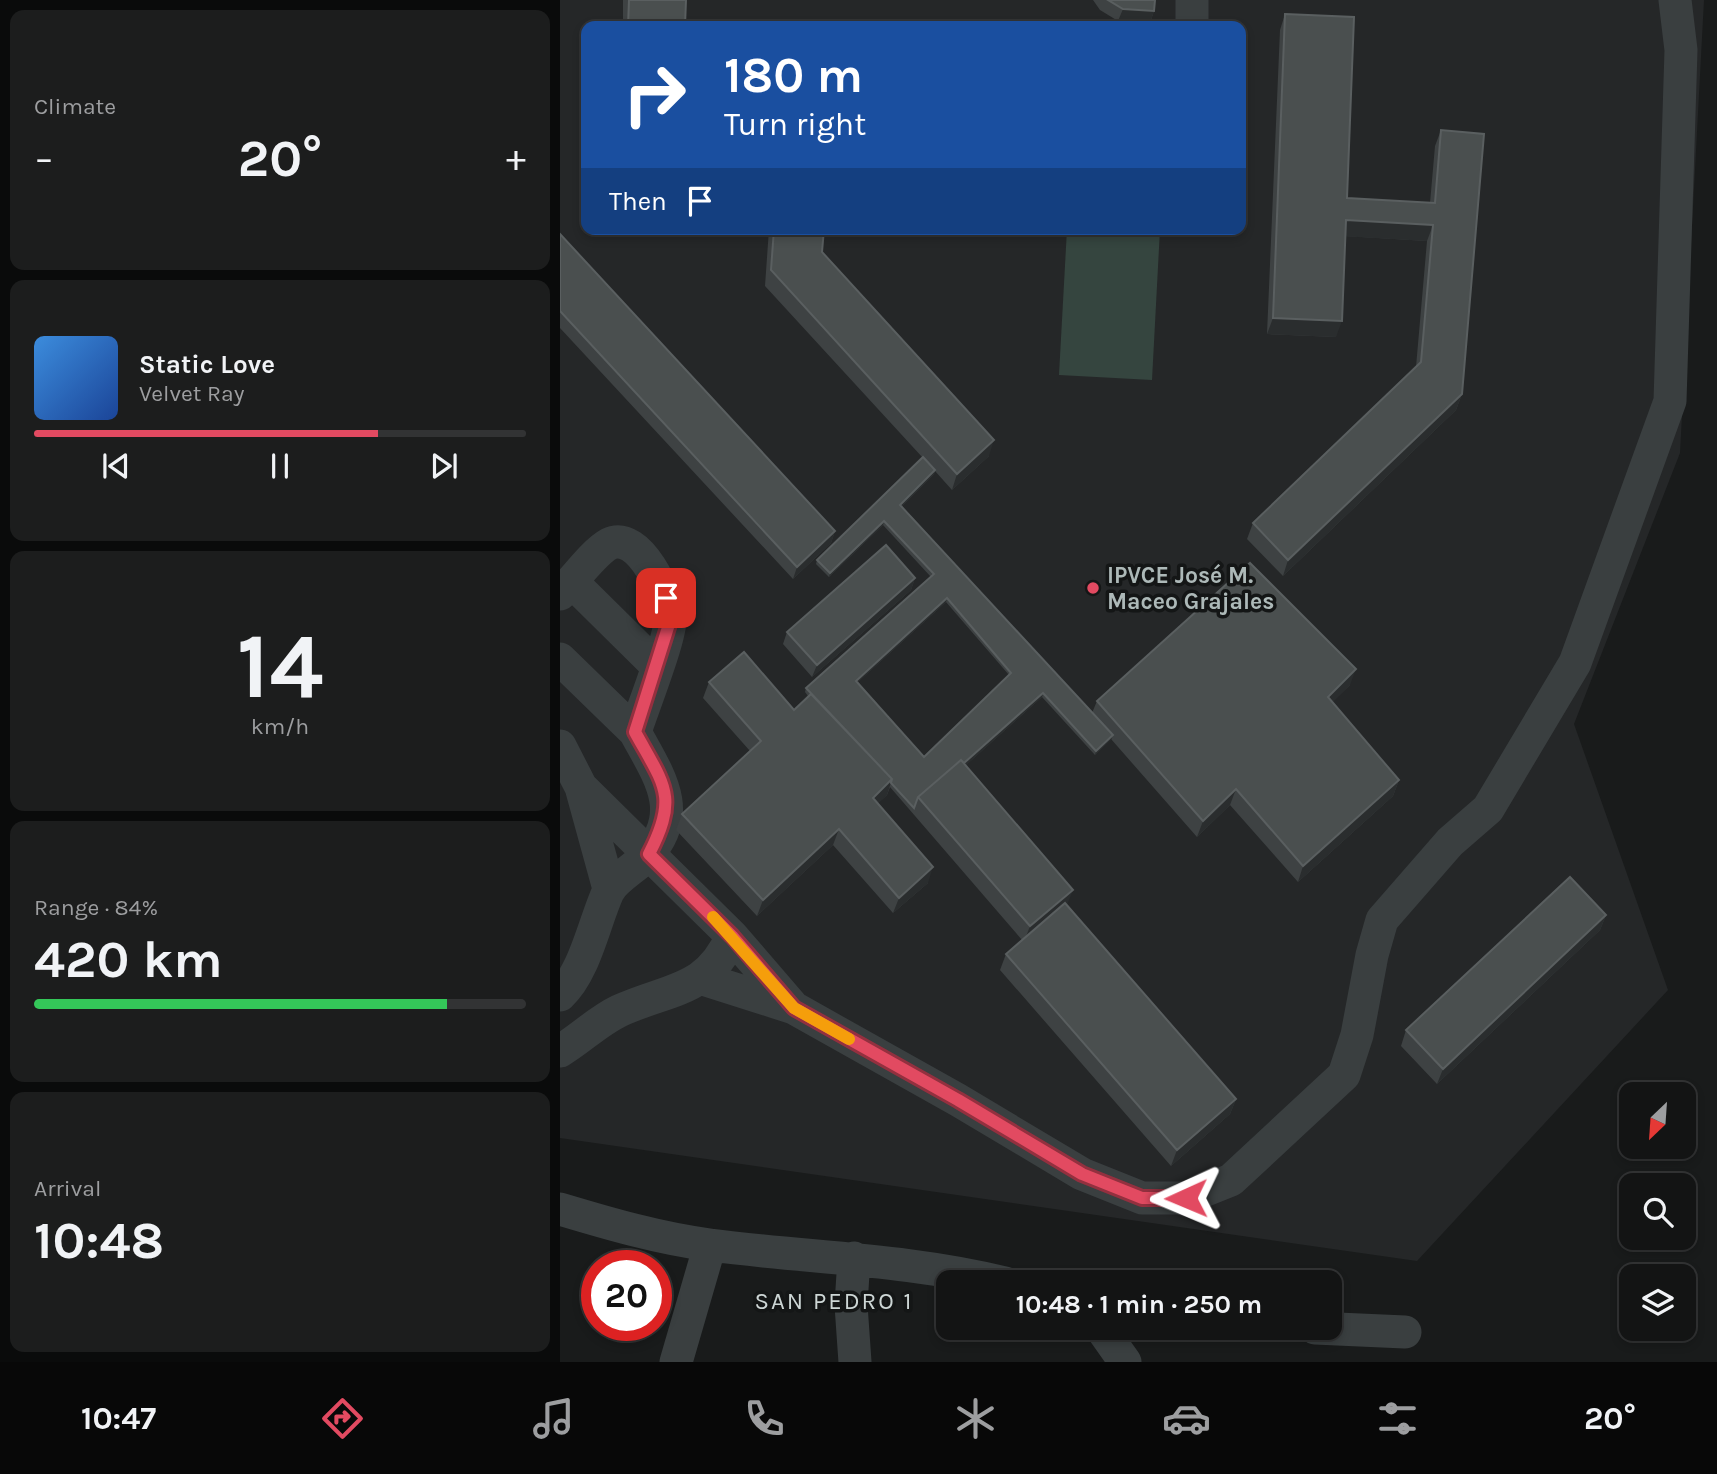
<!DOCTYPE html>
<html lang="en">
<head>
<meta charset="utf-8">
<style>
  :root { --surface:#131414; --page:#1c1d1d; --text:#f1f3f6; --muted:#9d9ea0; --line:#323334; --accent:#e24a61 }
  body { margin:0; font-family:Karla,sans-serif; background:var(--page); color:var(--text); height:100vh; display:flex; flex-direction:column; font-size:26px; white-space:nowrap }
  * { box-sizing:border-box; margin:0 }
  p { font-size:23px; color:var(--muted) }
  .icon { flex:none; width:38px; height:38px; fill:none; stroke:currentColor; stroke-width:2; stroke-linecap:round; stroke-linejoin:round }
  .map { position:relative; flex:1; overflow:hidden }
  .details { display:flex; flex-direction:column; gap:10px; padding:10px; background:#0a0b0b; width:560px }
  .details>* { flex:none }
  .top-card { position:absolute; left:21px; top:21px; width:665px; height:214px; border-radius:14px; box-shadow:0 4px 10px #0003,0 0 0 2px var(--line); background:#1a4fa0; color:#fff; overflow:hidden }
  .needle { width:46px; rotate:205deg }
  .buttons { position:absolute; left:1059px; top:1082px; display:grid; gap:14px }
  .buttons a { display:grid; place-items:center; width:77px; height:77px; border-radius:14px; background:var(--surface); box-shadow:0 4px 10px #0003,0 0 0 2px var(--line); font-size:35px }
  .speed { position:absolute; left:21px; top:1250px; display:flex; gap:14px; font-size:35px; font-weight:700; text-align:center }
  .speed>* { display:grid; place-content:center; width:91px; height:91px; border-radius:50%; background:var(--surface); box-shadow:0 4px 10px #0003,0 0 0 2px var(--line); line-height:1 }
  .speed .limit { border:10px solid #d22; background:#fff; color:#111 }
  .pin { position:absolute; display:grid; place-items:center; width:60px; height:60px; color:#fff; margin:-30px; border-radius:14px; box-shadow:0 4px 10px #0006 }
  .me { position:absolute; width:77px; margin:-38px; rotate:269deg; stroke-linejoin:round; filter:drop-shadow(0 0 5px #0008) }
  .turn { display:flex; align-items:center; gap:24px; height:147px; padding:0 28px; font-size:32px }
  .turn .icon { width:91px; height:91px; stroke-width:2.5 }
  .turn b { display:block; font-size:49px; line-height:60px }
  .then { display:flex; align-items:center; height:66px; padding:0 28px; background:#0003; gap:14px; font-size:26px }
  .big { font-size:52px; font-weight:700; line-height:1.1 }
  .details .card { flex:1; display:flex; flex-direction:column; justify-content:center; gap:10px; min-width:0; padding:0 24px; border-radius:14px; background:var(--page) }
  .details .dial { align-items:center; gap:0 }
  .dial b { font-size:91px; line-height:1 }
  .song { display:flex; align-items:center; gap:21px }
  .cover { width:84px; height:84px; border-radius:10px; background:linear-gradient(135deg,hsl(210 70% 55%),hsl(220 70% 35%)) }
  .played { height:7px; border-radius:4px; background:linear-gradient(90deg,var(--accent) 70%,var(--line) 70%) }
  .keys { display:flex; justify-content:space-around; direction:ltr }
  .heat { display:flex; justify-content:space-between; align-items:center; font-size:38px; direction:ltr }
  .charge { height:10px; border-radius:5px; background:linear-gradient(90deg,#34c759 84%,var(--line) 0) }
  .trip { position:absolute; left:376px; top:1270px; width:406px; height:70px; border-radius:14px; background:var(--surface); box-shadow:0 4px 10px #0003,0 0 0 2px var(--line); font-weight:700; line-height:70px; text-align:center }
  .tab-bar { display:flex; height:112px; justify-content:space-around; align-items:center; background:#080808; color:var(--muted) }
  .tab-bar .icon { width:49px; height:49px }
  .tab-bar .selected { color:var(--accent) }
  .tab-bar b { font-size:32px; color:var(--text) }
  main { display:flex; flex:1; min-height:0 }
  .map>svg:first-child { display:block }
  .built { fill:#252728; fill-rule:evenodd }
  .water { fill:#35453f }
  .lines { fill:none; stroke-linecap:round; stroke-linejoin:round }
  .minor { stroke:#3a3f40; stroke-width:33 }
  .wall { fill:#3e4243; fill-rule:evenodd }
  .shaded-wall { fill:#2a2d2e }
  .building { fill:#4a4f4f; stroke:#5a5f60; stroke-width:2; fill-rule:evenodd }
  .route-casing { stroke:#93303f; stroke-width:18 }
  .route { stroke:#e24a61; stroke-width:12 }
  .slow { stroke:#f59e0b; stroke-width:12 }
  .poi-dot { fill:#e24a61; stroke:#141616; stroke-width:2.5 }
  .labels { text-anchor:middle; stroke-width:7; stroke-linejoin:round; paint-order:stroke }
  .poi-label { font-size:23px; font-weight:bold; fill:#adb9b8; stroke:#141616; text-anchor:start }
  .neighbourhood-label { font-size:24px; letter-spacing:2px; fill:#cdd6d5; stroke:#141616 }
</style>
</head>
<body>
<main>
<section class="details">
<div class="card"><p>Climate</p>
<div class="heat"><a>−</a><b class="big">20°</b><a>+</a></div>
</div>
<div class="card">
<div class="song"><i class="cover"></i><div><b>Static Love</b><p>Velvet Ray</p></div></div>
<div class="played"></div>
<div class="keys"><svg class="icon" aria-label="previous" viewBox="0 0 24 24"><path d="M18 5L8 12l10 7zM5 5v14"/></svg><svg class="icon" aria-label="pause" viewBox="0 0 24 24"><path d="M8 5v14M16 5v14"/></svg><svg class="icon" aria-label="next" viewBox="0 0 24 24"><path d="M6 5l10 7-10 7zM19 5v14"/></svg></div>
</div>
<div class="card dial"><b>14</b><p>km/h</p></div>
<div class="card"><p>Range · 84%</p><b class="big">420 km</b><div class="charge"></div></div>
<div class="card"><p>Arrival</p><b class="big">10:48</b></div>
</section>
<div class="map">
<svg width="1157" height="1362" viewBox="0 0 1157 1362">
  <rect width="100%" height="100%" fill="#191b1b"/>
  <!-- built -->
  <path class="built" d="M0,0H1144L1120,453L1014,724L1108,990L857,1261L0,1138ZM26,26H681V229H26Z"/>
  <!-- water -->
  <path class="water" d="M507,229H600L592,380L499,375Z"/>
  <g class="lines">
    <!-- minor -->
    <path class="minor" d="M632,26V0
      M12,582L96,665
      M0,594C13,581 34,552 49,544C79,529 109,596 110,619C111,637 82,710 75,732C97,773 127,812 87,855C76,868 55,878 48,892C34,923 25,972 0,995
      M0,659L75,732
      M0,746L21,787L49,889
      M172,936L234,1008
      M143,979L234,1008L398,1100L522,1174L582,1198H626L671,1180L784,1075L797,1035L812,955L822,920L890,842L928,809L1015,663L1110,401L1121,50L1115,0
      M0,1051C20,1039 38,1021 59,1011C109,988 147,993 172,936L21,787
      M0,1209C50,1224 98,1238 150,1245C249,1258 348,1259 445,1283
      M294,1258L291,1305L295,1362
      M541,1328L565,1362
      M755,1328L845,1332
      M116,1362L150,1245"/>
  </g>
  <!-- wall -->
  <path class="wall" d="M63,0H126L125,26H63Z
    M533,0H595L594,11L590,23L558,21L540,10Z
    M725,14L787,198L870,203L875,146L881,130L902,394L896,410L723,576L687,539L693,523L856,367L867,241L785,236L776,337L707,334L720,30Z
    M209,229H264L262,252L429,456L392,490L375,471L374,474L342,506L532,713L537,701L790,685L772,702L839,780L833,796L738,882L670,805L637,837L551,739L535,755L482,697L406,765L507,905V906L676,1099L670,1114L611,1166L440,970L446,954L462,940L330,787L327,795L317,804L368,883L333,913L273,845L197,916L116,830L122,814L190,751L143,698L149,682L234,710L248,696L245,692L246,688L371,577L323,525L269,577L256,564L257,560L363,458L205,286ZM386,602L449,675L364,757L298,682Z
    M0,234L275,531L271,543L233,579L0,328Z
    M355,578L351,590L252,677L223,644L227,632Z
    M1046,915L1040,930L877,1084L841,1046L846,1030Z"/>
  <!-- shaded-wall -->
  <path class="shaded-wall" d="M563,9L594,11L590,23L558,21Z
    M786,220L873,225L867,241L780,236Z
    M60,229H118L115,236L58,234Z
    M713,318L782,321L776,337L707,334Z
    M902,394L896,410L723,576L728,560Z
    M434,440L429,456L392,490L397,474Z
    M375,470L374,474L339,509L340,505Z
    M324,521L323,525L269,577L270,573Z
    M275,531L271,543L233,579L237,567Z
    M355,578L351,590L252,677L257,665Z
    M387,598L386,602L295,685L296,681Z
    M796,669L790,685L762,713L768,697Z
    M483,693L482,697L364,803L362,801Z
    M553,735L551,740L535,755L536,751Z
    M332,779L327,795L307,814L313,798Z
    M839,780L833,796L738,882L743,866Z
    M676,789L670,805L637,837L643,821Z
    M279,829L273,845L197,916L203,900Z
    M373,867L368,883L333,913L339,898Z
    M513,890L507,905L464,942L470,926Z
    M1046,915L1040,930L877,1084L883,1069Z
    M676,1099L670,1114L611,1166L617,1150Z"/>
  <!-- building -->
  <path class="building" d="M69,0H126L125,26H68Z
    M548,0H595L594,11L563,9Z
    M725,14L794,17L787,198L875,203L881,130L924,134L902,394L728,560L693,523L861,362L873,225L786,220L782,321L713,318Z
    M214,229H264L262,252L434,440L397,474L211,270Z
    M0,234L275,531L237,567L0,311Z
    M363,457L375,470L340,505L553,735L536,751L483,693L404,763L401,760L358,797L354,808L331,783L332,779L246,688L374,574L324,521L270,573L257,560ZM387,598L451,673L364,757L296,681Z
    M326,545L355,578L257,665L227,632Z
    M690,563L796,669L768,697L839,780L743,866L676,789L643,821L537,701Z
    M184,652L234,710L251,694L332,779L313,798L373,867L339,898L279,829L203,900L122,814L201,741L149,682Z
    M401,760L513,890L470,926L358,797Z
    M1010,877L1046,915L883,1069L846,1030Z
    M505,903L676,1099L617,1150L446,954Z"/>
  <g class="lines">
    <defs>
      <path id="route" d="M106,598L110,621L75,732C104,785 119,796 89,854L172,936L234,1008L398,1100L522,1174L582,1198H626"/>
    </defs>
    <!-- route casing -->
    <use href="#route" class="route-casing"/>
    <!-- route -->
    <use href="#route" class="route"/>
    <!-- slow -->
    <path class="slow" d="M153,917L234,1008L289,1039"/>
  </g>
  <!-- markers -->
  <circle class="poi-dot" cx="533" cy="588" r="7"/>
  <g class="labels">
    <!-- poi labels -->
    <g class="poi-label">
      <text x="547" y="583">IPVCE José M.<tspan x="547" dy="26">Maceo Grajales</tspan></text>
    </g>
    <!-- neighbourhood labels -->
    <g class="neighbourhood-label">
      <text x="274" y="1309">SAN PEDRO 1</text>
    </g>
  </g>
</svg>
<div class="buttons">
<a><svg class="needle" viewBox="-14 -14 28 28"><path d="M0-13l5 13h-10z" fill="#e53935"/><path d="M0 13l5-13h-10z" fill="#9d9ea0"/></svg></a>
<a><svg class="icon" aria-label="search" viewBox="0 0 24 24"><circle cx="10" cy="10" r="6"/><path d="M15 15l6 6"/></svg></a>
<a><svg class="icon" aria-label="layers" viewBox="0 0 24 24"><path d="M12 4l9 5-9 5-9-5zM3 14l9 5 9-5"/></svg></a>
</div>
<div class="speed"><div class="limit">20</div></div>
<div class="pin" style="left:106px;top:598px;background:#d93025"><svg class="icon" aria-label="arrive" viewBox="0 0 24 24"><path d="M6 21V4h12l-3 4 3 4H6"/></svg></div>
<svg class="me" style="left:626px;top:1198px" viewBox="-20 -20 40 40"><path d="M0-17L14 15 0 8-14 15z" fill="#e24a61" stroke="#fff" stroke-width="4"/></svg>
<div class="trip">10:48 · 1 min · 250 m</div>
<div class="top-card">
<div class="turn"><svg class="icon" aria-label="right" viewBox="0 0 24 24"><path d="M7 20v-9h11M14 6l5 5-5 5"/></svg><div><b>180 m</b>Turn right</div></div>
<div class="then">Then<svg class="icon" aria-label="arrive" viewBox="0 0 24 24"><path d="M6 21V4h12l-3 4 3 4H6"/></svg></div>
</div>
</div>
</main>
<nav class="tab-bar">
<b>10:47</b>
<svg class="icon selected" aria-label="directions" viewBox="0 0 24 24"><path d="M12 3l9 9-9 9-9-9zM9 14v-3h6M13 9l2 2-2 2"/></svg>
<svg class="icon" aria-label="music" viewBox="0 0 24 24"><path d="M9 18V5l10-2v13"/><circle cx="6" cy="18" r="3"/><circle cx="16" cy="16" r="3"/></svg>
<svg class="icon" aria-label="phone" viewBox="0 0 24 24"><path d="M5 4h4l2 5-3 2q2 4 5 5l2-3 5 2v4C11 20 4 13 5 4z"/></svg>
<svg class="icon" aria-label="climate" viewBox="0 0 24 24"><path d="M12 3v18M4 7l16 10M4 17L20 7"/></svg>
<svg class="icon" aria-label="car" viewBox="0 0 24 24"><path d="M5 17H2v-5l4-1 3-4h7l3 4 3 1v5h-3M9 17h6M6 11h13"/><circle cx="7" cy="17" r="2"/><circle cx="17" cy="17" r="2"/></svg>
<svg class="icon" aria-label="filters" viewBox="0 0 24 24"><path d="M4 7h16M4 17h16"/><circle cx="9" cy="7" r="2"/><circle cx="15" cy="17" r="2"/></svg>
<b>20°</b>
</nav>
</body>
</html>
